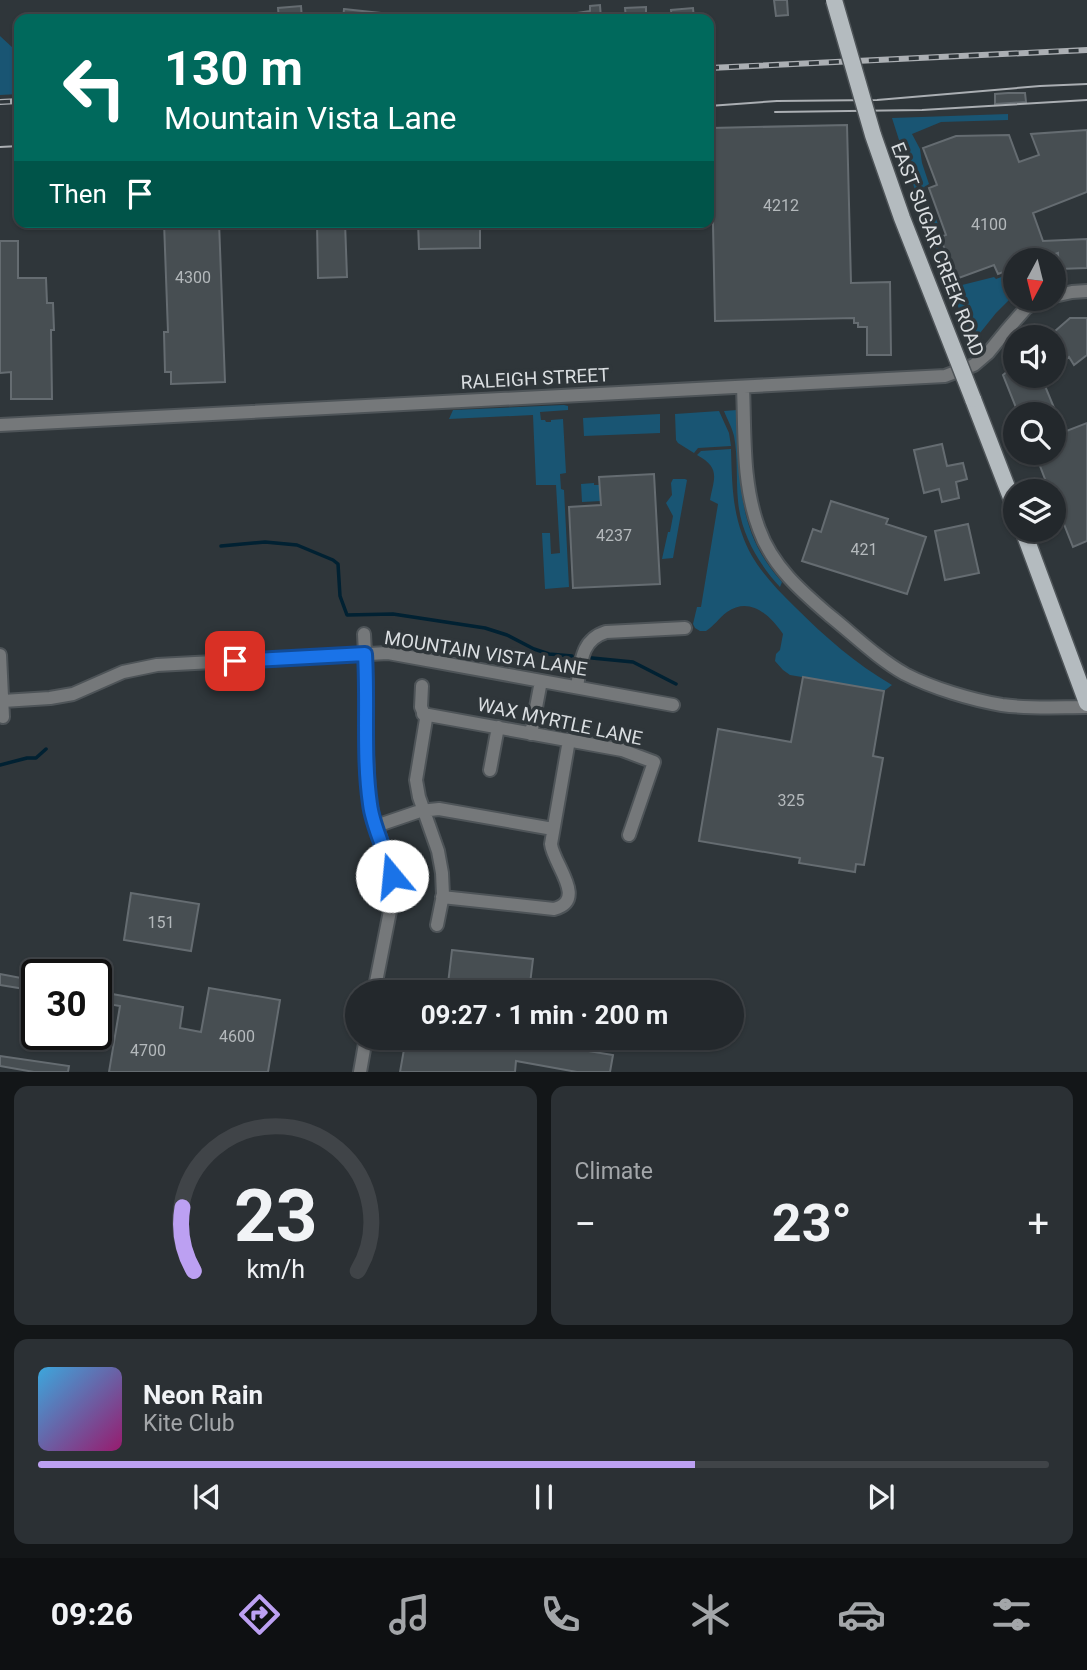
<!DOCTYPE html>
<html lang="en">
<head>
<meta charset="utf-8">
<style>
  :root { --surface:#23282c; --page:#2b3034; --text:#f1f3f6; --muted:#a3a6a9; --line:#404448; --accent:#bca0f2 }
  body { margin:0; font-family:Roboto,sans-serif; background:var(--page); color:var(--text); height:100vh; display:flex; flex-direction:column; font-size:26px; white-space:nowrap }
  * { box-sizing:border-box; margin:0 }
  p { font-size:23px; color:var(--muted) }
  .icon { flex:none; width:38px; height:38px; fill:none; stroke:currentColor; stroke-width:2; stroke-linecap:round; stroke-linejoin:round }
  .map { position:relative; height:1072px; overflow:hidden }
  .side { display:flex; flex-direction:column; gap:14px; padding:14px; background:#131618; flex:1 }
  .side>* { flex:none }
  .top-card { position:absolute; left:14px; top:14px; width:700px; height:214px; border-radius:14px; box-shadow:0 2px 5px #0004,0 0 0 2px var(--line); background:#00695c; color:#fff; overflow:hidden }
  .needle { width:46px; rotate:187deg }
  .buttons { position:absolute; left:1003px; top:248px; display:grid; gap:14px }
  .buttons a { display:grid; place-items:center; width:63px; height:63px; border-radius:50%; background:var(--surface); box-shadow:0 2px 5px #0004,0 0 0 2px var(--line); font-size:35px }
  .speed { position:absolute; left:21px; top:959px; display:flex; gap:14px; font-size:35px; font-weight:700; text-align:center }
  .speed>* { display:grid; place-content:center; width:91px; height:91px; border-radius:50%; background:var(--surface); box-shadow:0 2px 5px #0004,0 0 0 2px var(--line); line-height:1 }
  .speed .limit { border:4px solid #111; border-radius:10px; background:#fff; color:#111 }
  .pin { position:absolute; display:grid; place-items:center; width:60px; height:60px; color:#fff; margin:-30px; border-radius:14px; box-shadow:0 4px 10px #0006 }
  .me { position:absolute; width:77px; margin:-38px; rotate:343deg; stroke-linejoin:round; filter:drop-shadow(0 0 5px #0008) }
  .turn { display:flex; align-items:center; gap:24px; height:147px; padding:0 35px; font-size:32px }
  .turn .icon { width:91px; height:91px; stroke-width:2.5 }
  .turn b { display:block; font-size:49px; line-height:60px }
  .then { display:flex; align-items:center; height:66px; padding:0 35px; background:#0003; gap:14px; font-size:26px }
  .big { font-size:52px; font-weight:700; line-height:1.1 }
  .side .widget { flex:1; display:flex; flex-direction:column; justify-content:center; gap:10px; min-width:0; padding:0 24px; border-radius:14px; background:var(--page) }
  .side .dial { align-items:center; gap:0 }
  .dial svg { height:182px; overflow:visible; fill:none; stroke:var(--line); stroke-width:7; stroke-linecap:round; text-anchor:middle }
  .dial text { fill:var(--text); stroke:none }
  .song { display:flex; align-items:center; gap:21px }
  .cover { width:84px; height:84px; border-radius:10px; background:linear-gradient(135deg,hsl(200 70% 55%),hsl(320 70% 35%)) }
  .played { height:7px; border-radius:4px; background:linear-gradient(90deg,var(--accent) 65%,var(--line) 65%) }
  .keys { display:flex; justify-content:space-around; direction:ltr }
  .heat { display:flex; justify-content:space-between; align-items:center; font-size:38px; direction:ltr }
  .side .tiles { flex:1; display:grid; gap:14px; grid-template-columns:1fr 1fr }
  .widget:last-child { grid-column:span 2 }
  .trip { position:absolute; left:345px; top:980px; width:399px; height:70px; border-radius:35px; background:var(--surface); box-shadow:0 2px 5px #0004,0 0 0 2px var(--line); font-weight:700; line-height:70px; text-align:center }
  .dock { display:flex; height:112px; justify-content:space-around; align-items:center; background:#0e1012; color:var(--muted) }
  .dock .icon { width:49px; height:49px }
  .dock .on { color:var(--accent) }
  .dock b { font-size:32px; color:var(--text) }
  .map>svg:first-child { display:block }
  .green { fill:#195573 }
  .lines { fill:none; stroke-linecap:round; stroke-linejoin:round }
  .stream { stroke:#012132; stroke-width:3.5 }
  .building { fill:#474e52; stroke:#656c71; stroke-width:2 }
  .minor-casing { stroke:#4e5458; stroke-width:16 }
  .major-casing { stroke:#4e5458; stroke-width:19 }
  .minor { stroke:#75787a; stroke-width:12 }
  .major { stroke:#b4bbbf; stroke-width:16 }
  .tram { stroke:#abafb3; stroke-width:2 }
  .rail-casing { stroke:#abafb3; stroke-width:6 }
  .rail { stroke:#2f363a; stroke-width:3.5; stroke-dasharray:10; stroke-linecap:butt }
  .major-bridge-casing { stroke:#4e5458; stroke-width:19; stroke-linecap:butt }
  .major-bridge { stroke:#b4bbbf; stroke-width:16 }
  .route-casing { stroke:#114b97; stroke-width:18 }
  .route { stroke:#1a73e8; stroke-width:12 }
  .labels { text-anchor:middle; stroke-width:7; stroke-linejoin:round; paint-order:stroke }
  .number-label { font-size:16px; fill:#b4b9bc }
  .street-label { font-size:19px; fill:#d9dde0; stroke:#2f363a }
</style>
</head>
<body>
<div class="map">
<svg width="1087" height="1072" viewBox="0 0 1087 1072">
  <rect width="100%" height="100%" fill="#2f363a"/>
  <!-- green -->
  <path class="green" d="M0,36L13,48L19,52V94L0,95Z
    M1008,114V120L941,122L912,134L920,149L922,163L929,184L924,187L929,202L927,203L931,217L935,216L939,227L936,229V240L954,287L994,277L996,279L1015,272V294L996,313L972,343L922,212L892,118Z
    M564,405L568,406V410L540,412L541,420H545L546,422H551V420L563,419L566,473L560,474L561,489L564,490L569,587L545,589L542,533H550L551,554L560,553L556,485H536L533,415L449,419L453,410Z
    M737,410C740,475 735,531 782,582L780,587C758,563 741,534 738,501C736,479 738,457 734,436C732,427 727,419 724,411Z
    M719,411L729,433L731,446L698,448L694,453L678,443L676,440L675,414Z
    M660,414V433L584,436L583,418Z
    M731,449C732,478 732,507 742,534C752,564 773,585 795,607C825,637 856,664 892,685L884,691L790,675L783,670L775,661L776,654L780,650L783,634C770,615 750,596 727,612C719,618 714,626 706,631H700L695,628L693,624L697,607H701L718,504L710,500C714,478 721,468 697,455L701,451Z
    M673,479H685L687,480L673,558L662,559L668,532H670L673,516L666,503L672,495L671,483Z
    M594,483V485H600L601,501L582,502L581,484Z"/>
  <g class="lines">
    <!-- stream -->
    <path class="stream" d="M19,74L14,64H19
      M221,546L265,542L297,545L333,560L338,564L340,596L347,615L393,614L485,628L507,635L534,649L549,654L572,656
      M592,658L633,662L676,684
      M0,765L27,758H36L46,749"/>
  </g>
  <!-- building -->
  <path class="building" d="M774,0H787L788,15L776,16Z
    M600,5L601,19H571L570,14L590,11V6Z
    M301,6L302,19H279L278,8Z
    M646,7V19H626L625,8Z
    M693,8L694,19H672L671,10Z
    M344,9L380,13L379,19H343Z
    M1008,93H1025L1026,102L995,104V94Z
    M847,125L851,283L890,282L891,355H867V327H858V323H854V318L715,321L711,128Z
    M1087,130V192L1033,213L1043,241L1087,239V268L1059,269L1058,253L1036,261H1015V268L998,274L994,265L956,279L940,237L946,235L929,188L937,185L923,148L956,136L1009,135L1019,162L1039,155L1031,134Z
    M164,222H219L225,382L171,384V372H165L164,332H168Z
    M317,222H345L347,277L318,278Z
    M418,222H480V248L419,249Z
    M0,241H18V278H46L47,303H53L54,330H51L52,399H11V372L0,373Z
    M1070,318H1087V355L1074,365L1069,357L1054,369V332Z
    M1015,365V376H1058L1045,386L1064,432L1087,423V541L1073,547L1054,499V492H1050L1035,453H1054V415H1019L1003,375Z
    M942,444L947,466L963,463L967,479L956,482L959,498L942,502L939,489L924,493L914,450Z
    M654,474L660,584L573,588L569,507L601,505L599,477Z
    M831,501L888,519L886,524L926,537L907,594L802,561L813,529L821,532Z
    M968,524L979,573L945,580L935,531Z
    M803,677L884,691L873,756L883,758L864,865L856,864L855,872L799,863L800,858L699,841L718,729L791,742Z
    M131,893L199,904L191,951L124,940Z
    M452,950L533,959L529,992H447Z
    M0,974L37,981V991L0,985Z
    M209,988L280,1000L268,1072H109L120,1006L96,1002V991L183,1007L180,1028L201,1032Z
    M406,1038H508L613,1055L610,1072H577L516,1061L515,1072H400Z
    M0,1056L69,1066L68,1072H34L0,1066Z"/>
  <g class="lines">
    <defs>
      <path id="minor" d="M1054,296L1072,292L1087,291
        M743,387C745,434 742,484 759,529C772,566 801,591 829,615C854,635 877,658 905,674C932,688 972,700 1002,705C1030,709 1059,707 1087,707
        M0,425L945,376L974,365L988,353L1006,331L1026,308L1041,299
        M364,634L367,691V755L369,798L373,817L390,865L393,888L390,911L374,992
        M0,655L3,717
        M422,686L421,707L426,719L416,780L419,797L438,851L442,873L443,895L437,925
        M577,687C581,664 580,640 606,632L685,628
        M3,701L50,698L73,694L123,672L157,665L388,653L673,705
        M423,714L622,750L654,762L629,835
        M531,734L541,681
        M490,770L498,727
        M376,826L420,811L439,809L553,829
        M442,897L554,909C588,900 553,864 551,844L569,740
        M360,1072L366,1038"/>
      <path id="major" d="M973,399L1015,508
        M1023,530L1087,703"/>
    </defs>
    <!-- minor casing -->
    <use href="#minor" class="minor-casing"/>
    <!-- major casing -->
    <use href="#major" class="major-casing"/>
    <!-- minor -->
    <use href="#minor" class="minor"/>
    <!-- major -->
    <use href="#major" class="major"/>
    <!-- tram -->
    <path class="tram" d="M709,106L777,101L877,100L1040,86L1087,84
      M775,112L922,110L1087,100
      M0,147L19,146"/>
    <defs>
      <path id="rail" d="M709,68L1087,50
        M0,102L19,101"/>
    </defs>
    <!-- rail casing -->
    <use href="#rail" class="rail-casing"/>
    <!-- rail -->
    <use href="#rail" class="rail"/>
    <defs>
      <path id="major-bridge" d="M834,0L873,135L902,218L973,399"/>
    </defs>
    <!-- major-bridge casing -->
    <use href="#major-bridge" class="major-bridge-casing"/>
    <!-- major-bridge -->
    <use href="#major-bridge" class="major-bridge"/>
  </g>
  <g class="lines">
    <defs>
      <path id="route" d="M235,661L365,654C368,704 363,755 370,804C373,829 387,852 392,876"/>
    </defs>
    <!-- route casing -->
    <use href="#route" class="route-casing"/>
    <!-- route -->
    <use href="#route" class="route"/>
  </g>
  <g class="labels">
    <!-- number labels -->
    <g class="number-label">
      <text x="781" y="211">4212</text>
      <text x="989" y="230">4100</text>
      <text x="193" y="283">4300</text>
      <text x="614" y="541">4237</text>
      <text x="864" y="555">421</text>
      <text x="791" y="806">325</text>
      <text x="161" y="928">151</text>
      <text x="237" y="1042">4600</text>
      <text x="148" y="1056">4700</text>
    </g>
    <!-- street labels -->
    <g class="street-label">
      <text transform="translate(938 249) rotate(69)" y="7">EAST SUGAR CREEK ROAD</text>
      <text transform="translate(535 378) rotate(-3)" y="7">RALEIGH STREET</text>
      <text transform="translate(486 653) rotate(9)" y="7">MOUNTAIN VISTA LANE</text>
      <text transform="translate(560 721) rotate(12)" y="7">WAX MYRTLE LANE</text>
    </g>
  </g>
</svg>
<div class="buttons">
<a><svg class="needle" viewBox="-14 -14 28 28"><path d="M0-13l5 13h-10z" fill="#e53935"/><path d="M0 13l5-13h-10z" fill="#a3a6a9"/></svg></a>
<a><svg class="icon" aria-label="sound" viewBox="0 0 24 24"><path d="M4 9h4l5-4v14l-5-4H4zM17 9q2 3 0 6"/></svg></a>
<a><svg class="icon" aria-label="search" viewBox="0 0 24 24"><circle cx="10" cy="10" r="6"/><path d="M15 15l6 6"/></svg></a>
<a><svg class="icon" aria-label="layers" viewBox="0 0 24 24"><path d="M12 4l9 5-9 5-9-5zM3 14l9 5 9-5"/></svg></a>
</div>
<div class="speed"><div class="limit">30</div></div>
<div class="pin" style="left:235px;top:661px;background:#d93025"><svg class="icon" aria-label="arrive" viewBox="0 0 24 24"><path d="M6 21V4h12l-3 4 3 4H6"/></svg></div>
<svg class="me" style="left:392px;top:876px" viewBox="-20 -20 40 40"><circle r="19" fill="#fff"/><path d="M0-13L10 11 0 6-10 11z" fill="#1a73e8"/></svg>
<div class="trip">09:27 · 1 min · 200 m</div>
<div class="top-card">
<div class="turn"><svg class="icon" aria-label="left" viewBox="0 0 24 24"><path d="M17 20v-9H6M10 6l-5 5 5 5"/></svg><div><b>130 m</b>Mountain Vista Lane</div></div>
<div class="then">Then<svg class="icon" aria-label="arrive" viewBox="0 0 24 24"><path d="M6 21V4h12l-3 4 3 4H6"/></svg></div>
</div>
</div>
<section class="side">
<div class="tiles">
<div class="widget dial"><svg viewBox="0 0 100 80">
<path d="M14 69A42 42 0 1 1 86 69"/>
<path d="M14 69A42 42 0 0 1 9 41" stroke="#bca0f2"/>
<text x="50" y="56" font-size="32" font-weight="700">23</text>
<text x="50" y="72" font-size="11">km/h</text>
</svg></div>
<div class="widget"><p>Climate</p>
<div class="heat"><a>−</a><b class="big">23°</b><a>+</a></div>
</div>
<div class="widget">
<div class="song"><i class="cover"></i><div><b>Neon Rain</b><p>Kite Club</p></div></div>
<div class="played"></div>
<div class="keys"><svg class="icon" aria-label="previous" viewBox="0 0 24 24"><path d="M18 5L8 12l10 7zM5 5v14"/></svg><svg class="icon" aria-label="pause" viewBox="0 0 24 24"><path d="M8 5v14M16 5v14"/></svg><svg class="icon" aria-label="next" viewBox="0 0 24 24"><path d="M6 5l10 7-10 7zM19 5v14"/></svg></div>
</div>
</div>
</section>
<nav class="dock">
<b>09:26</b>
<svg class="icon on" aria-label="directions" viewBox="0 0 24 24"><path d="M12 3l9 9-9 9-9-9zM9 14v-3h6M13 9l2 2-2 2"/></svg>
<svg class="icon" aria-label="music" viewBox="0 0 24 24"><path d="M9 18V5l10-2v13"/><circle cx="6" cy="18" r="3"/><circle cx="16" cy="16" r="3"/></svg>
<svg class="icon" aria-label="phone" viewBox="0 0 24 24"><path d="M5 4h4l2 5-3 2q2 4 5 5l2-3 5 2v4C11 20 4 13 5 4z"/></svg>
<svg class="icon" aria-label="climate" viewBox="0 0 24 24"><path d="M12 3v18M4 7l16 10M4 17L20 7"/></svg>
<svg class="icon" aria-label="car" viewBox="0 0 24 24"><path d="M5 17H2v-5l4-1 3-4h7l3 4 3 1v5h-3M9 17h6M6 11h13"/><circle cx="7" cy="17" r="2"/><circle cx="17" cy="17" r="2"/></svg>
<svg class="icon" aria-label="filters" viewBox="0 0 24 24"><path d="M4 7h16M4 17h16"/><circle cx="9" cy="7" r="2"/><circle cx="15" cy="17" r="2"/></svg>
</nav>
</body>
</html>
